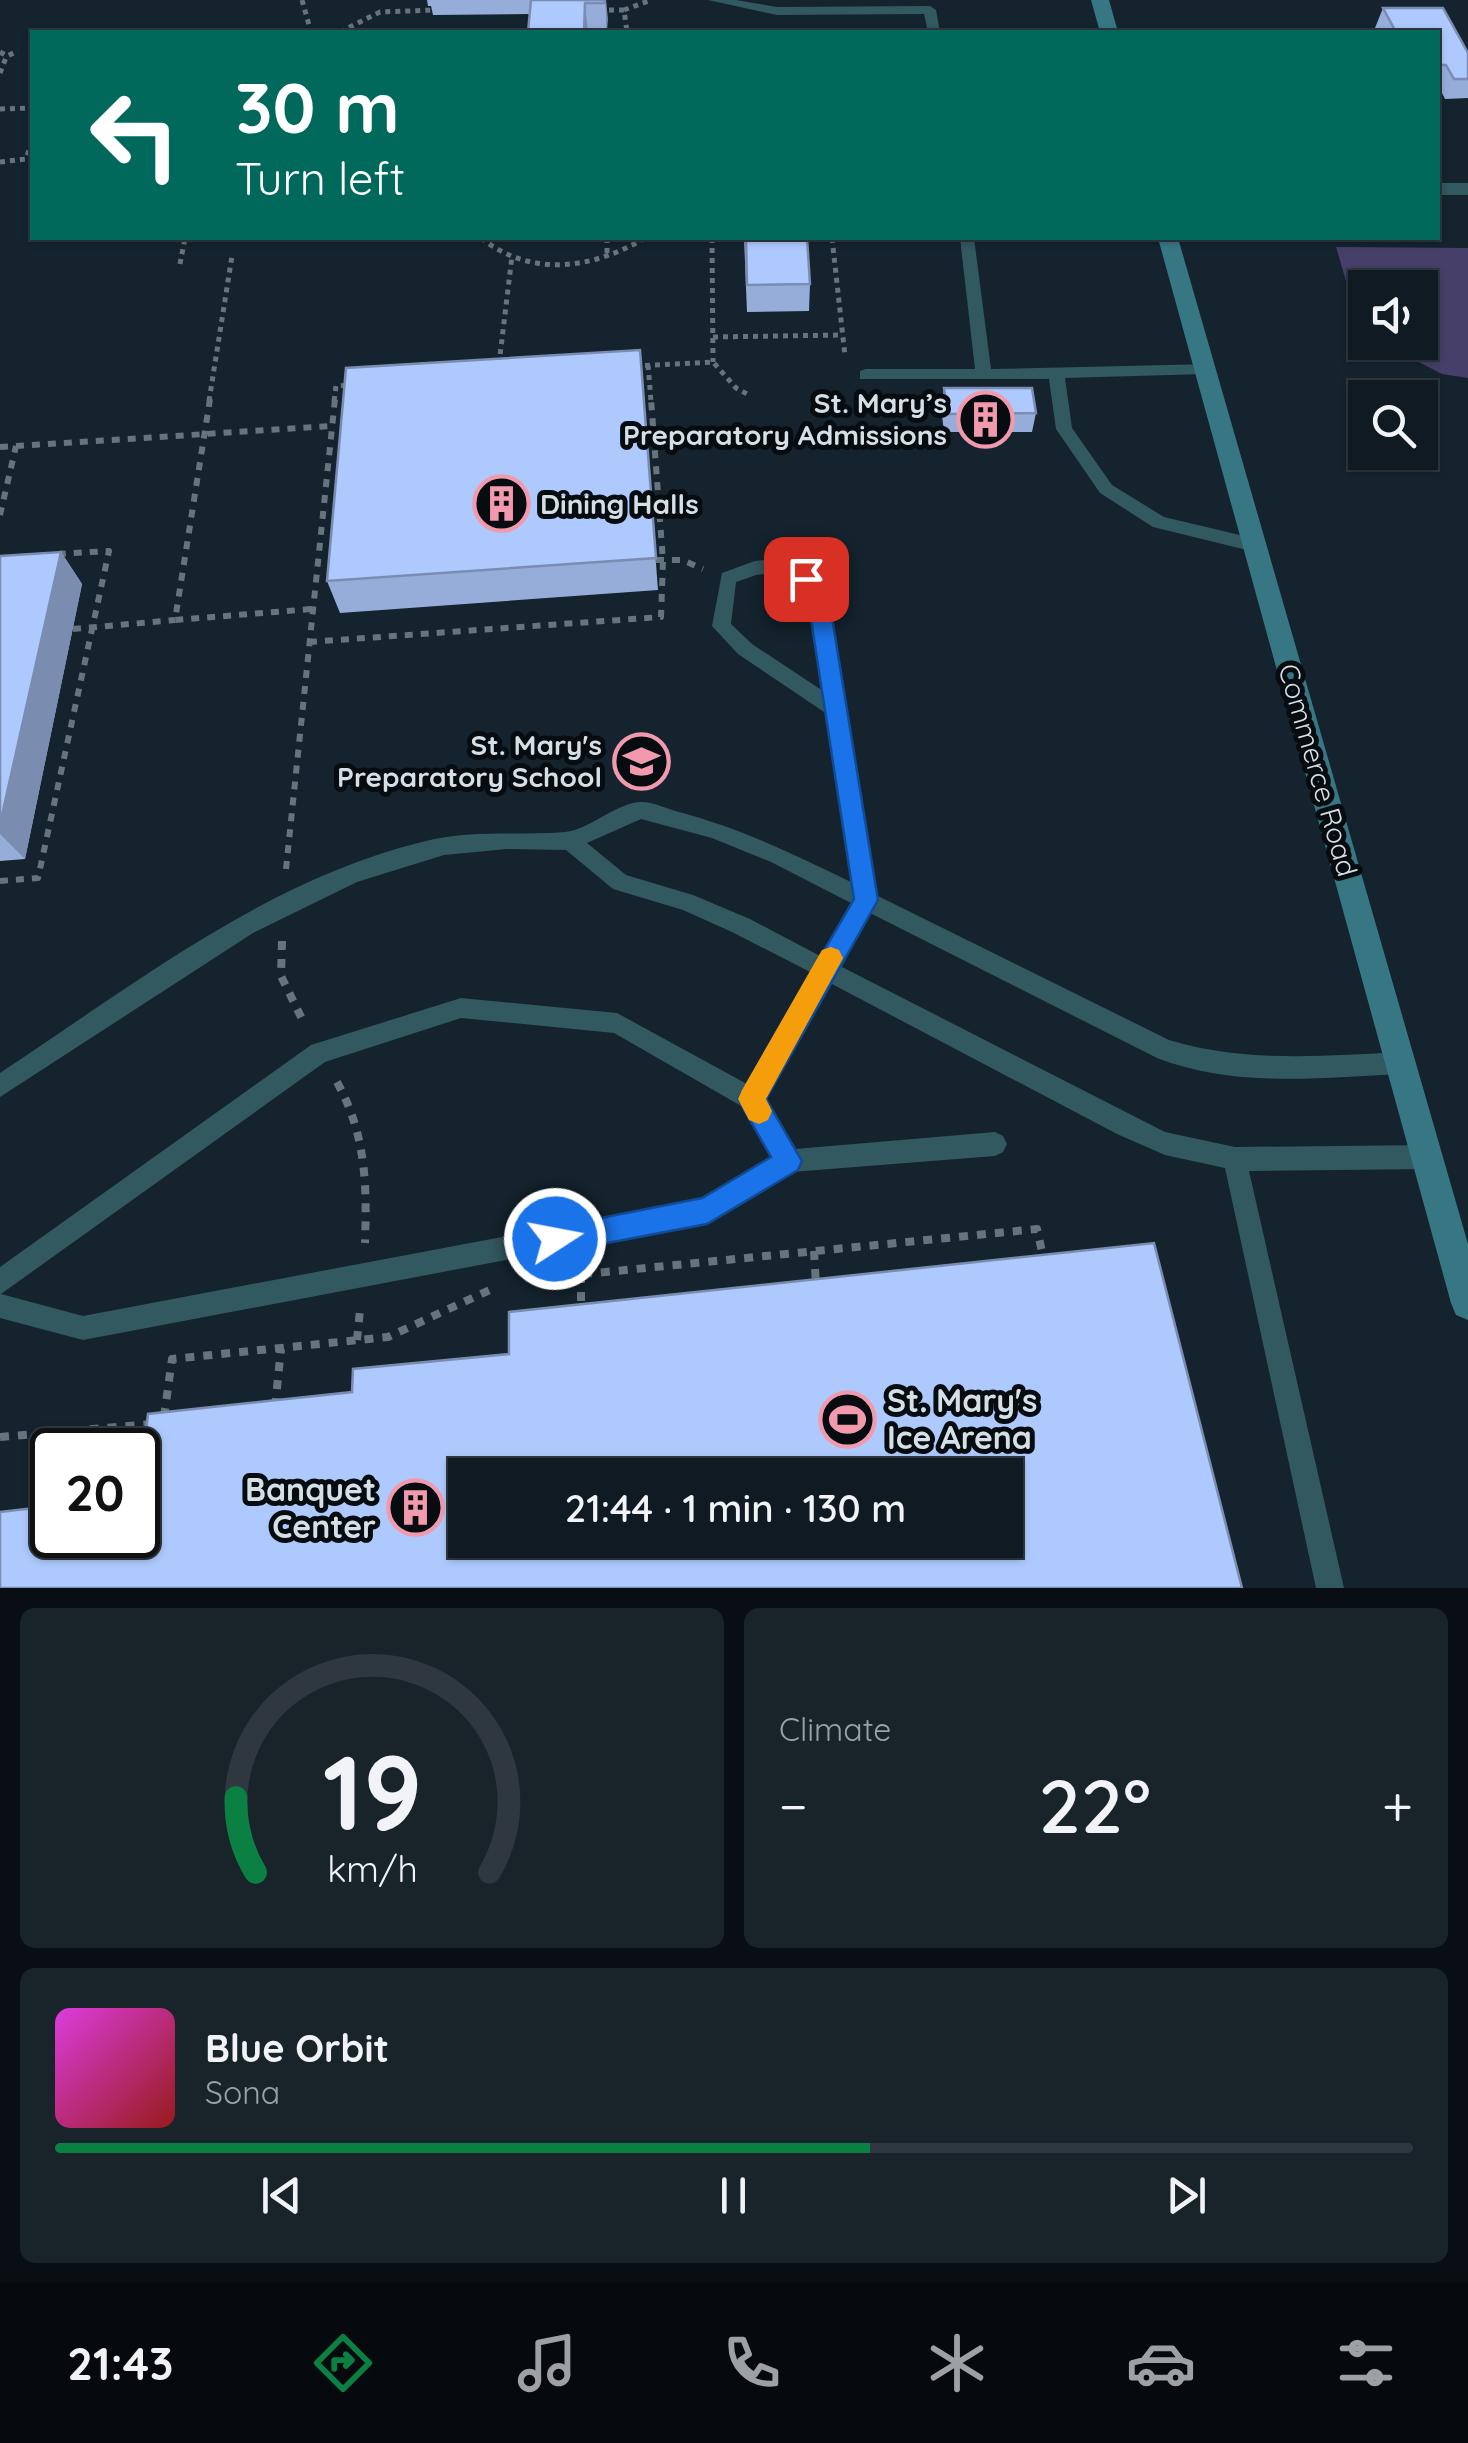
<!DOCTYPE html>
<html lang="en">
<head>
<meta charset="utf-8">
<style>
  :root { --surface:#0f1a22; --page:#18232a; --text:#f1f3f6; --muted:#9ba1a5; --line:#2f3840; --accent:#0b8043 }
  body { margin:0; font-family:Quicksand,sans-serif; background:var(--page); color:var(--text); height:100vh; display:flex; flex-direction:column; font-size:38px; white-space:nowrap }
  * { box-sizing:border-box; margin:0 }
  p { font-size:32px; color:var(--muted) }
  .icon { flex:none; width:55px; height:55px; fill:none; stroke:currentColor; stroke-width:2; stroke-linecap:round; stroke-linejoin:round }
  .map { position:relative; height:1588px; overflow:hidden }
  .drawer { display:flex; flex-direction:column; gap:20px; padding:20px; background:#080e13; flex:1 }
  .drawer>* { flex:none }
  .hud { position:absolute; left:30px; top:30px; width:1410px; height:210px; border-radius:0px; box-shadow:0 2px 8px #0004,0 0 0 2px var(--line); background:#00695c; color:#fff; overflow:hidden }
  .fabs { position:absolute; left:1348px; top:270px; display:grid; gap:20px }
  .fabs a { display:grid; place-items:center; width:90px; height:90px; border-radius:0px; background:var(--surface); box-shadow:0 2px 8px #0004,0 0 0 2px var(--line); font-size:50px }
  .speed { position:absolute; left:30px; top:1428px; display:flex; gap:20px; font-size:50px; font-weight:700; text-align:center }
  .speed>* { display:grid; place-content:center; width:130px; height:130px; border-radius:50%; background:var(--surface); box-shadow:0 2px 8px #0004,0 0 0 2px var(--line); line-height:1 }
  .speed .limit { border:5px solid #111; border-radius:15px; background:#fff; color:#111 }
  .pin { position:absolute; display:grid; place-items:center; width:85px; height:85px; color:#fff; margin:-42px; border-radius:20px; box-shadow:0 5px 15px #0006 }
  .me { position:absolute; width:110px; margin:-55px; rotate:79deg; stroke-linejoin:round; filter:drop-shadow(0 0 8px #0008) }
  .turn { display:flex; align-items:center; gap:35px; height:210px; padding:0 40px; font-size:45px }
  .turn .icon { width:130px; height:130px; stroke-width:2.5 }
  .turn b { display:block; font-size:70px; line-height:85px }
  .big { font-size:75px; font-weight:600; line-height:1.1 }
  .drawer .tile { flex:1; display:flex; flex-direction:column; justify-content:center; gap:15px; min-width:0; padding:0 35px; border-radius:15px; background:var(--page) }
  .drawer .dial { align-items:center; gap:0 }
  .dial svg { height:260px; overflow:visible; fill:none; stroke:var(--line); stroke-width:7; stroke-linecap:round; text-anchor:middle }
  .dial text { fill:var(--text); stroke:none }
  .song { display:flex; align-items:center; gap:30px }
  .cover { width:120px; height:120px; border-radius:15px; background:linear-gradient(135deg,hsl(300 70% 55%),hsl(0 70% 35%)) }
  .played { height:10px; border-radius:5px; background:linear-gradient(90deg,var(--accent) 60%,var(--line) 60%) }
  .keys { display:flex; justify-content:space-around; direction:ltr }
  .heat { display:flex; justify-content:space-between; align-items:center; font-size:55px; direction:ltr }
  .drawer .tiles { flex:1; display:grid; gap:20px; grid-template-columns:1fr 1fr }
  .tile:last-child { grid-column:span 2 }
  .trip { position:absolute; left:448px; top:1458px; width:575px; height:100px; border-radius:0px; background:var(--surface); box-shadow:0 2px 8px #0004,0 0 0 2px var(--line); font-weight:600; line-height:100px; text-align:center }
  .tabs { display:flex; height:160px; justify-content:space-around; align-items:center; background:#060a0e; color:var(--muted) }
  .tabs .icon { width:70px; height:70px }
  .tabs .on { color:var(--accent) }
  .tabs b { font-size:45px; color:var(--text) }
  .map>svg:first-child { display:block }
  .green { fill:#453f69 }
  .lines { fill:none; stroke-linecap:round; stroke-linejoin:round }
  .path-far2 { stroke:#67747d; stroke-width:5; stroke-dasharray:5 5; stroke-linecap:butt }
  .path-far1 { stroke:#67747d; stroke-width:6; stroke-dasharray:8 8; stroke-linecap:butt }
  .path { stroke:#67747d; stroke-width:8; stroke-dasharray:9 9; stroke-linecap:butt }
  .service { fill:#325860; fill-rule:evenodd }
  .minor { fill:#325860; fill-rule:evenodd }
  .secondary { fill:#377784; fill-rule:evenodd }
  .wall { fill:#96adda }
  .shaded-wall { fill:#7a8db1 }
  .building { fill:#aec9fd; stroke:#7a8db1; stroke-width:2.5; fill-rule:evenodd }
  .route { fill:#1a73e8; stroke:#114b97; stroke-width:2.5 }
  .slow { fill:#f59e0b }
  .labels { text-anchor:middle; stroke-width:10; stroke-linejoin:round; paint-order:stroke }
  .poi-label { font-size:28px; font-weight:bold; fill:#d5dfe6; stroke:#060c10; text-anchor:end }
  .street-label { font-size:28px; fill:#d5dfe6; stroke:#060c10 }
  .near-poi-label { font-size:32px; font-weight:bold; fill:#d5dfe6; stroke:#060c10; text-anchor:start }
</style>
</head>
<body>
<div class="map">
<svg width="1468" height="1588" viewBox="0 0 1468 1588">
  <rect width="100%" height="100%" fill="#14232e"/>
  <!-- green -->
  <path class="green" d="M1336,247L1468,248V378L1442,374L1384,344L1420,342V288H1365V318L1351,298Z"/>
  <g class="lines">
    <!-- path-far2 -->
    <path class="path-far2" d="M302,0L311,32
      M599,10H624L627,32
      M624,10L651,0
      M340,32L380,12L434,10
      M0,52L7,56L18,51
      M0,73L7,55
      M0,109L32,108
      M0,162L26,159L32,141
      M481,238C532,278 592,269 645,238
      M607,238V258
      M712,238L713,362
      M832,238L845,356
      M180,264L185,238
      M713,337L843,335
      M499,364L512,256
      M648,365L651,401
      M635,366L713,362L736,388L749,395
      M209,401L232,256
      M334,401L336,386L353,385"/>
    <!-- path-far1 -->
    <path class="path-far1" d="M210,399L175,620L312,609
      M0,447L332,426
      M0,515L16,446
      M656,560H682L703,569
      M73,629L175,620
      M309,642L661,617L663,561L651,399
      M286,869L335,399
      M0,881L38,878L109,551L56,554"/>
    <!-- path -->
    <path class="path" d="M282,941L281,976L304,1023
      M337,1082C366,1135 367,1184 365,1243
      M814,1251L816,1285
      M581,1274V1313
      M565,1276L1037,1229L1044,1261
      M357,1340L360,1310
      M275,1407L281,1349
      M164,1417L172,1359L388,1337L494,1288
      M0,1437L152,1424"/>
    <!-- service -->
    <path class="service" d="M708,0H736L777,7L930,6L936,10L940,32H928L924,14L777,15Z
      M960,238H974L991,369L1211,364L1213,368L1205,374L1065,378L1072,428L1112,485L1164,517L1261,540L1264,545L1261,550L1255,552L1153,527L1100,493L1056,429L1049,379H860V371L866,369H975Z
      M784,558L812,574L827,599L876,895L1169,1040C1245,1063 1322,1056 1401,1052L1409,1055L1412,1063L1409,1071L1401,1074C1320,1078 1234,1088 1157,1058L870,913L840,966L1165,1132L1235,1147L1427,1145L1435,1149L1439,1157L1435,1165L1427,1169L1249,1171L1344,1588H1316L1225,1168L1165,1155L1117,1134L830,983L764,1099L795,1149L995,1132L1003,1136L1007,1144L1003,1152L995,1156L792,1172L707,1222L83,1340L0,1318V1267L311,1045L461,998L617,1013L747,1084L812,973L734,933L683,910L613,889L566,850L507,849L444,855L357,882L253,933L0,1097V1073C132,986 266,880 422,842C472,829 516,836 565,832C589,830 619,801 642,802C654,802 667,809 679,812C740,828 796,855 853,883L827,714L738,654L712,626L722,573L755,561ZM781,572L800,584L809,600L823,691L752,644L731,624L736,582L756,575ZM641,819L712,838L771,862L853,904L822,957L750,919L693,895L626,875L587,843ZM461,1018L614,1033L743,1107L773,1157L703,1199L83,1316L1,1294L325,1062Z"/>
    <!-- minor -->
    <path class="minor" d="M1438,183H1468V195H1438Z"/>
    <!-- secondary -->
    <path class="secondary" d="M1091,0H1109L1118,32H1100Z
      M1158,238H1178L1468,1244V1320L1456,1315L1451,1303Z"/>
  </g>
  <!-- wall -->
  <path class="wall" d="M427,0H606L607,31H588L530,14L433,15L431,6H428Z
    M1383,8H1443L1468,53V98L1445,99L1438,85V32H1378L1375,28Z
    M744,238H807L810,284L809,311L747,312Z
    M640,350L658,590L340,613L327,581Z
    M944,388L1036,413L1032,432H944L941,407Z
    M61,552L82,584L25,859L0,861V556Z"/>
  <!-- shaded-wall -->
  <path class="shaded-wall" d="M605,0H606L608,19L607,31Z
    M585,3L588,31V32H584Z
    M61,552L82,584L25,859L0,834V824Z"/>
  <!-- building -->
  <path class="building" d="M531,0H605L604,3H585L584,32H528Z
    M1383,8H1443L1468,53V79H1454L1446,65H1438V32H1396Z
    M746,238H807L810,284L747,285Z
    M640,350L656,558L327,581L346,368Z
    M944,388H1032L1036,413L948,414Z
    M61,552L0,824V556Z
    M1154,1243L1242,1588H0V1512L52,1506V1535H138V1497L148,1414L352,1392L353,1369L509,1354V1312ZM465,1475H1005V1540H465Z"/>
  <!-- route -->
  <path class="route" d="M806,571L813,573L829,599L878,900L766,1099L802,1161L798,1170L707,1224L555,1253L545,1249L541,1239L545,1229L702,1198L771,1157L738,1099L854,899L808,600L795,579Z"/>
  <!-- slow -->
  <path class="slow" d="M831,947L839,950L843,958L766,1099L772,1111L768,1120L759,1124L749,1120L738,1099L742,1090L822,950Z"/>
  <!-- icons -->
  <defs>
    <symbol id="building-ring" viewBox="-11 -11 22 22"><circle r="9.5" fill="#060c10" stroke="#f29aad" stroke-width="1.5"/><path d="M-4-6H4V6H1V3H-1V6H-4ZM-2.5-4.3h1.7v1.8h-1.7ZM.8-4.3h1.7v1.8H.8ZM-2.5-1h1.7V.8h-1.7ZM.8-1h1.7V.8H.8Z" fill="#f29aad"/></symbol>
    <symbol id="school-ring" viewBox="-11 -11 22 22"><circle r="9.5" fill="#060c10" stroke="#f29aad" stroke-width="1.5"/><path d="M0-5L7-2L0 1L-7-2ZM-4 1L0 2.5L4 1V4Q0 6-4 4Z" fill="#f29aad"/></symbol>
    <symbol id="stadium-ring" viewBox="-11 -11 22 22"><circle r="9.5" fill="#060c10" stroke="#f29aad" stroke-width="1.5"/><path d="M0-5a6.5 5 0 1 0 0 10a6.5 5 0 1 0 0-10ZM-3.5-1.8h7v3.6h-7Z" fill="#f29aad"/></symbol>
  </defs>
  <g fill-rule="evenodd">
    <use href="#building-ring" x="954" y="388" width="63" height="63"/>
    <use href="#building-ring" x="470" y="472" width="63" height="63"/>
    <use href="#school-ring" x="610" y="730" width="63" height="63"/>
    <use href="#stadium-ring" x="816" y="1388" width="63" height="63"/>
    <use href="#building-ring" x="384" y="1476" width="63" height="63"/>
  </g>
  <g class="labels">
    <!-- poi labels -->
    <g class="poi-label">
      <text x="947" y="413">St. Mary’s<tspan x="947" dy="32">Preparatory Admissions</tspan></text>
      <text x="540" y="514" text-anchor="start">Dining Halls</text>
      <text x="602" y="755">St. Mary's<tspan x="602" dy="32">Preparatory School</tspan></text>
    </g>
    <!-- street labels -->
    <g class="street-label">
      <text transform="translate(1318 770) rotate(74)" y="10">Commerce Road</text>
    </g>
    <!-- near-poi labels -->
    <g class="near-poi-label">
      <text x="887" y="1412">St. Mary's<tspan x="887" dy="37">Ice Arena</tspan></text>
      <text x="376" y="1501" text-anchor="end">Banquet<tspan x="376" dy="37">Center</tspan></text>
    </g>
  </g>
</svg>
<div class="fabs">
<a><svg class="icon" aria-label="sound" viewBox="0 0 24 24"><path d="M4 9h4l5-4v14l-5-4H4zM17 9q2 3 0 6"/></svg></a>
<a><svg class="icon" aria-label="search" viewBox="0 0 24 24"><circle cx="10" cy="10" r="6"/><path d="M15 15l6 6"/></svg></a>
</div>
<div class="speed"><div class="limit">20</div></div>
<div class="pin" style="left:806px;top:579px;background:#d93025"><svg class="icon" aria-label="arrive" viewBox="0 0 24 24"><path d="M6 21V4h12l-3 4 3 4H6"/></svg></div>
<svg class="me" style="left:555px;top:1239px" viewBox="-20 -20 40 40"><circle r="17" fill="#1a73e8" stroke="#fff" stroke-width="3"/><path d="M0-11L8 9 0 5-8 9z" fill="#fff"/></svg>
<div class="trip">21:44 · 1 min · 130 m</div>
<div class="hud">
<div class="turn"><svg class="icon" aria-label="left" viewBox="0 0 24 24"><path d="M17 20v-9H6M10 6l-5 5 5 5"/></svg><div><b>30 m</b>Turn left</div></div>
</div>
</div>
<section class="drawer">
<div class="tiles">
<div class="tile dial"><svg viewBox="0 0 100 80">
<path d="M14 69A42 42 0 1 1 86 69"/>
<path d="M14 69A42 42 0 0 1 8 46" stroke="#0b8043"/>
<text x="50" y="56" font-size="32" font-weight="700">19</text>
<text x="50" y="72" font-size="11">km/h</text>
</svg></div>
<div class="tile"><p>Climate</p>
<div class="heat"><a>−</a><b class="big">22°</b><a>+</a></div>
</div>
<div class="tile">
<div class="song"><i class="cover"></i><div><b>Blue Orbit</b><p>Sona</p></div></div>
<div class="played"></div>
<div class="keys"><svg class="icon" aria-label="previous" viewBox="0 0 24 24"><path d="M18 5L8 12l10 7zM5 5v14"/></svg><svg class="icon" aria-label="pause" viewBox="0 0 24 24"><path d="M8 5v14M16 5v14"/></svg><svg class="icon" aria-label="next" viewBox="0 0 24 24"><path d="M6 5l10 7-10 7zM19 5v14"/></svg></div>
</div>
</div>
</section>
<nav class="tabs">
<b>21:43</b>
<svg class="icon on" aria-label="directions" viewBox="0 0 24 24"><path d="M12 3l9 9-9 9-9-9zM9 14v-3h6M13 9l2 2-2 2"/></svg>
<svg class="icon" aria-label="music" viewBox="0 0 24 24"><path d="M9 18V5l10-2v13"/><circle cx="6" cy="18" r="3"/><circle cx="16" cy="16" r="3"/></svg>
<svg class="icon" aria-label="phone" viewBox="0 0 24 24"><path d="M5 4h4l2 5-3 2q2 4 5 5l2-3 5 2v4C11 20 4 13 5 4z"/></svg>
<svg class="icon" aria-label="climate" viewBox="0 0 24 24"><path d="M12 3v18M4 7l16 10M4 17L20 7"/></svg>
<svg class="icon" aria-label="car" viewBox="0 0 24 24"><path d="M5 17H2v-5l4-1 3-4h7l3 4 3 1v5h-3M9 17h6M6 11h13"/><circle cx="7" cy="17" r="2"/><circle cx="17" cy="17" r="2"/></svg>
<svg class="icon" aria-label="filters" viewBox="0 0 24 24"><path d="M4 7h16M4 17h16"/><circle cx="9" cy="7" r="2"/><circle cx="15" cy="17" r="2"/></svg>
</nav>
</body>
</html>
